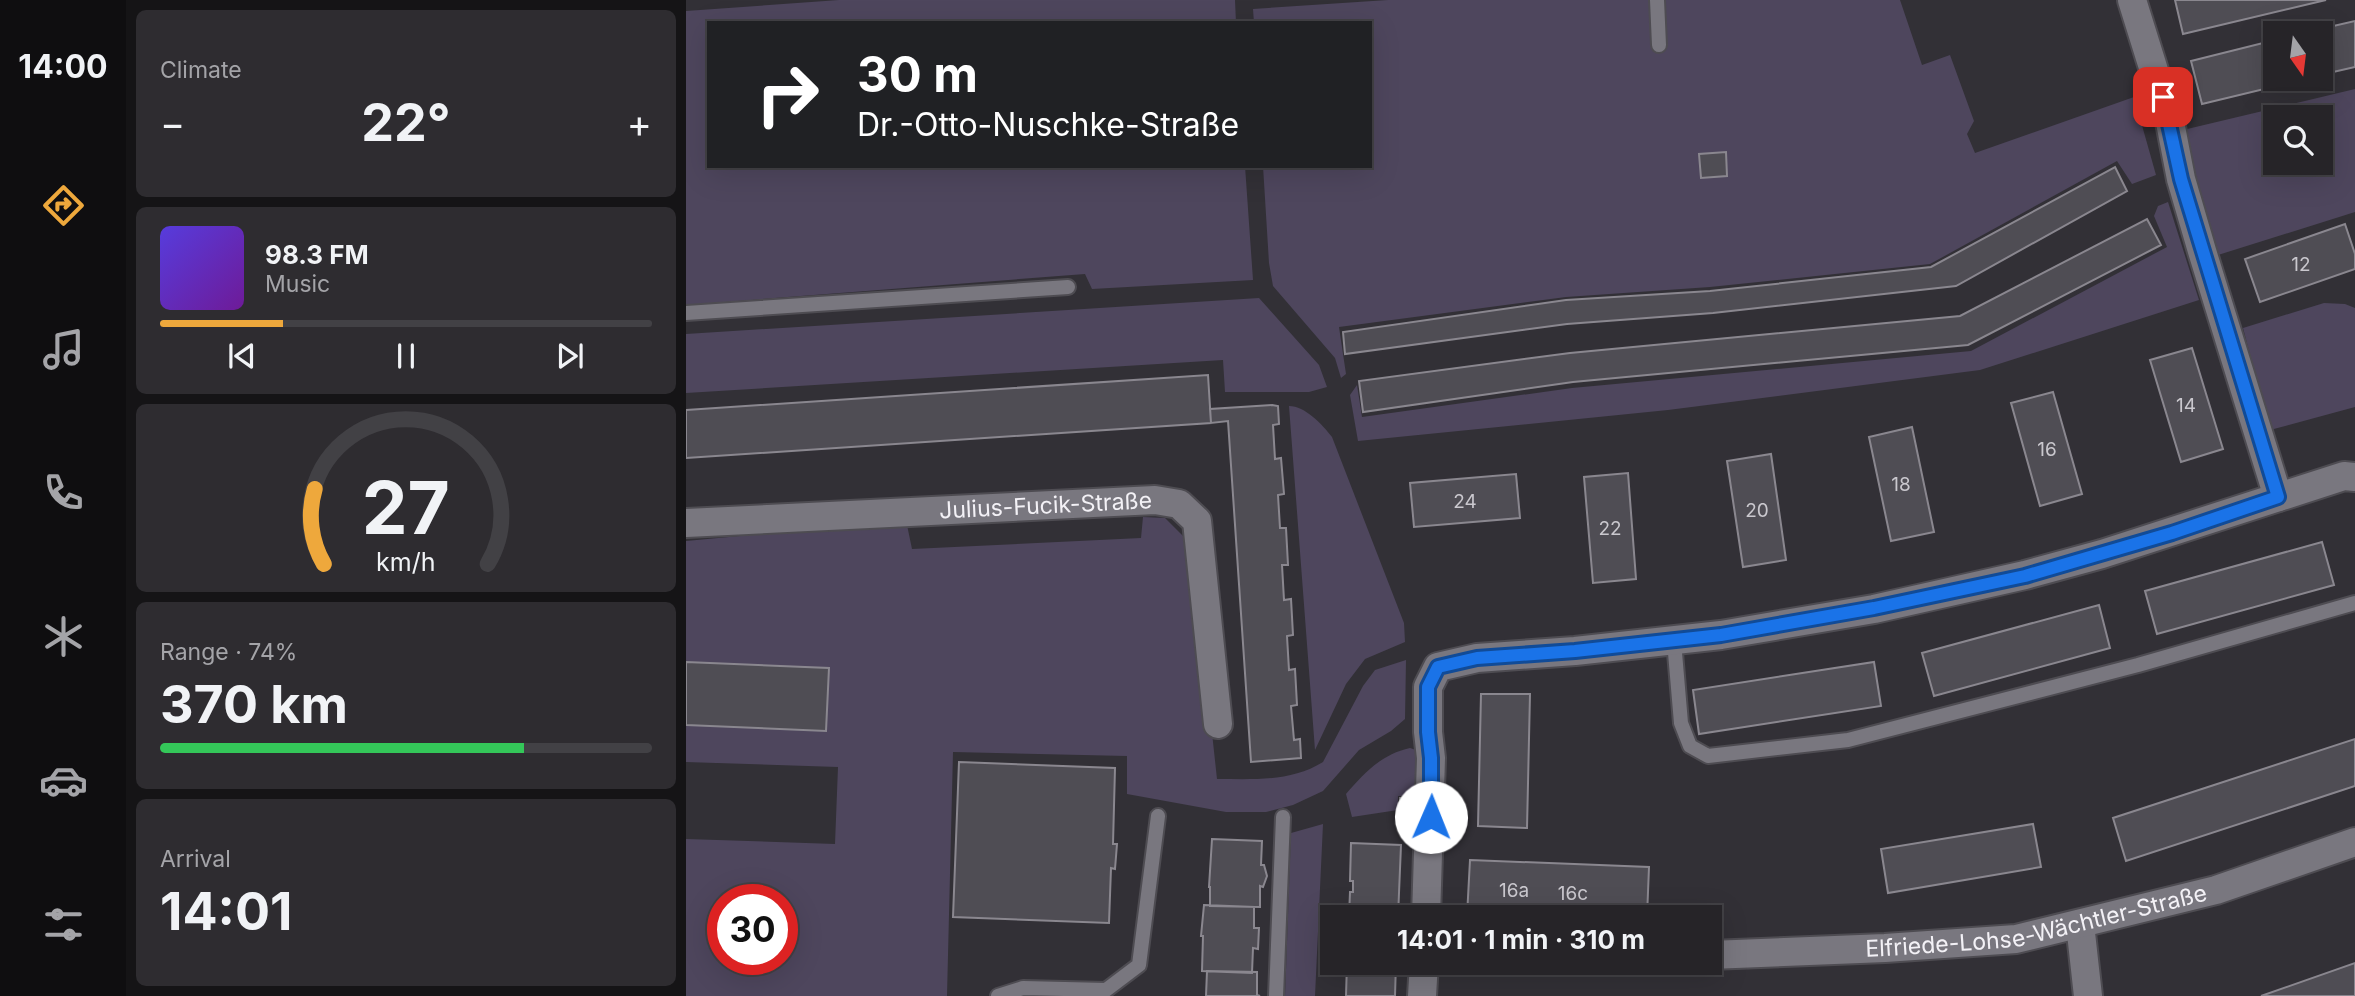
<!DOCTYPE html>
<html lang="en">
<head>
<meta charset="utf-8">
<style>
  :root { --surface:#262428; --page:#2e2c30; --text:#f1f3f6; --muted:#a4a4a8; --line:#424145; --accent:#eea83c }
  body { margin:0; font-family:Inter,sans-serif; background:var(--page); color:var(--text); height:100vh; display:flex; flex-direction:column; font-size:26px; white-space:nowrap }
  * { box-sizing:border-box; margin:0 }
  p { font-size:23px; color:var(--muted) }
  .icon { flex:none; width:38px; height:38px; fill:none; stroke:currentColor; stroke-width:2; stroke-linecap:round; stroke-linejoin:round }
  .map { position:relative; flex:1; overflow:hidden }
  .panel { display:flex; flex-direction:column; gap:10px; padding:10px; background:#151416; width:560px }
  .panel>* { flex:none }
  .top-card { position:absolute; left:21px; top:21px; width:665px; height:147px; border-radius:0px; box-shadow:0 7px 28px #0002,0 0 0 2px var(--line); background:#202124; color:#fff; overflow:hidden }
  .needle { width:46px; rotate:166deg }
  .controls { position:absolute; left:1577px; top:21px; display:grid; gap:14px }
  .controls a { display:grid; place-items:center; width:70px; height:70px; border-radius:0px; background:var(--surface); box-shadow:0 7px 28px #0002,0 0 0 2px var(--line); font-size:35px }
  .speed { position:absolute; left:21px; top:884px; display:flex; gap:14px; font-size:35px; font-weight:700; text-align:center }
  .speed>* { display:grid; place-content:center; width:91px; height:91px; border-radius:50%; background:var(--surface); box-shadow:0 7px 28px #0002,0 0 0 2px var(--line); line-height:1 }
  .speed .limit { border:10px solid #d22; background:#fff; color:#111 }
  .pin { position:absolute; display:grid; place-items:center; width:60px; height:60px; color:#fff; margin:-30px; border-radius:14px; box-shadow:0 4px 10px #0006 }
  .me { position:absolute; width:77px; margin:-38px; rotate:1deg; stroke-linejoin:round; filter:drop-shadow(0 0 5px #0008) }
  .turn { display:flex; align-items:center; gap:24px; height:147px; padding:0 35px; font-size:32px }
  .turn .icon { width:91px; height:91px; stroke-width:2.5 }
  .turn b { display:block; font-size:49px; line-height:60px }
  .big { font-size:52px; font-weight:700; line-height:1.1 }
  .panel .tile { flex:1; display:flex; flex-direction:column; justify-content:center; gap:10px; min-width:0; padding:0 24px; border-radius:10px; background:var(--page) }
  .panel .dial { align-items:center; gap:0 }
  .dial svg { height:182px; overflow:visible; fill:none; stroke:var(--line); stroke-width:7; stroke-linecap:round; text-anchor:middle }
  .dial text { fill:var(--text); stroke:none }
  .song { display:flex; align-items:center; gap:21px }
  .cover { width:84px; height:84px; border-radius:10px; background:linear-gradient(135deg,hsl(250 70% 55%),hsl(280 70% 35%)) }
  .played { height:7px; border-radius:4px; background:linear-gradient(90deg,var(--accent) 25%,var(--line) 25%) }
  .keys { display:flex; justify-content:space-around; direction:ltr }
  .heat { display:flex; justify-content:space-between; align-items:center; font-size:38px; direction:ltr }
  .charge { height:10px; border-radius:5px; background:linear-gradient(90deg,#34c759 74%,var(--line) 0) }
  .trip { position:absolute; left:634px; top:905px; width:402px; height:70px; border-radius:0px; background:var(--surface); box-shadow:0 7px 28px #0002,0 0 0 2px var(--line); font-weight:700; line-height:70px; text-align:center }
  main { display:flex; flex:1; min-height:0 }
  .tab-bar { display:flex; flex-direction:column; width:126px; justify-content:space-around; align-items:center; background:#0f0e10; color:var(--muted) }
  .tab-bar .icon { width:49px; height:49px }
  .tab-bar .active { color:var(--accent) }
  .tab-bar b { font-size:32px; color:var(--text) }
  .map>svg:first-child { display:block }
  .green { fill:#4e465d; fill-rule:evenodd }
  .building { fill:#4f4d54; stroke:#8a878f; stroke-width:2 }
  .lines { fill:none; stroke-linecap:round; stroke-linejoin:round }
  .service-casing { stroke:#4e4c52; stroke-width:18 }
  .minor-casing { stroke:#4e4c52; stroke-width:32 }
  .service { stroke:#79777f; stroke-width:14 }
  .minor { stroke:#79777f; stroke-width:28 }
  .route-casing { stroke:#114b97; stroke-width:18 }
  .route { stroke:#1a73e8; stroke-width:12 }
  .labels { text-anchor:middle; stroke-width:5; stroke-linejoin:round; paint-order:stroke }
  .number-label { font-size:19px; fill:#cac8ce }
  .street-label { font-size:23px; fill:#f3f1f6; stroke:#323036 }
</style>
</head>
<body>
<main>
<nav class="tab-bar">
<b>14:00</b>
<svg class="icon active" aria-label="directions" viewBox="0 0 24 24"><path d="M12 3l9 9-9 9-9-9zM9 14v-3h6M13 9l2 2-2 2"/></svg>
<svg class="icon" aria-label="music" viewBox="0 0 24 24"><path d="M9 18V5l10-2v13"/><circle cx="6" cy="18" r="3"/><circle cx="16" cy="16" r="3"/></svg>
<svg class="icon" aria-label="phone" viewBox="0 0 24 24"><path d="M5 4h4l2 5-3 2q2 4 5 5l2-3 5 2v4C11 20 4 13 5 4z"/></svg>
<svg class="icon" aria-label="climate" viewBox="0 0 24 24"><path d="M12 3v18M4 7l16 10M4 17L20 7"/></svg>
<svg class="icon" aria-label="car" viewBox="0 0 24 24"><path d="M5 17H2v-5l4-1 3-4h7l3 4 3 1v5h-3M9 17h6M6 11h13"/><circle cx="7" cy="17" r="2"/><circle cx="17" cy="17" r="2"/></svg>
<svg class="icon" aria-label="filters" viewBox="0 0 24 24"><path d="M4 7h16M4 17h16"/><circle cx="9" cy="7" r="2"/><circle cx="15" cy="17" r="2"/></svg>
</nav>
<section class="panel">
<div class="tile"><p>Climate</p>
<div class="heat"><a>−</a><b class="big">22°</b><a>+</a></div>
</div>
<div class="tile">
<div class="song"><i class="cover"></i><div><b>98.3 FM</b><p>Music</p></div></div>
<div class="played"></div>
<div class="keys"><svg class="icon" aria-label="previous" viewBox="0 0 24 24"><path d="M18 5L8 12l10 7zM5 5v14"/></svg><svg class="icon" aria-label="pause" viewBox="0 0 24 24"><path d="M8 5v14M16 5v14"/></svg><svg class="icon" aria-label="next" viewBox="0 0 24 24"><path d="M6 5l10 7-10 7zM19 5v14"/></svg></div>
</div>
<div class="tile dial"><svg viewBox="0 0 100 80">
<path d="M14 69A42 42 0 1 1 86 69"/>
<path d="M14 69A42 42 0 0 1 10 36" stroke="#eea83c"/>
<text x="50" y="56" font-size="32" font-weight="700">27</text>
<text x="50" y="72" font-size="11">km/h</text>
</svg></div>
<div class="tile"><p>Range · 74%</p><b class="big">370 km</b><div class="charge"></div></div>
<div class="tile"><p>Arrival</p><b class="big">14:01</b></div>
</section>
<div class="map">
<svg width="1669" height="996" viewBox="0 0 1669 996">
  <rect width="100%" height="100%" fill="#323036"/>
  <!-- green -->
  <path class="green" d="M153,0H549L550,23H23V166H559L567,280L406,289L399,274L0,305V11Z
    M702,0H1214L1236,65L1264,55L1288,121L1281,134L1289,153L1448,97L1470,175L1446,184L1431,161L1244,264L1024,287L880,297L653,327L660,374L655,378L649,358L587,286L583,263L577,166H684V23H568L567,9Z
    M1669,89V212L1532,255L1497,130ZM1589,117H1634V163H1589Z
    M1482,202L1513,300L1294,370L982,410L672,441L664,395L671,385L676,417L886,388L1285,351L1481,247L1468,216L1472,206Z
    M573,298L633,365L641,387L623,392H539L537,360L0,393V334Z
    M1638,303L1659,304L1669,308V407L1584,430L1557,328Z
    M603,406C619,406 636,424 646,437L718,623L719,642L679,659L660,684L629,750Z
    M457,517L479,518L501,540L507,557L531,779C568,779 605,782 637,762L677,686L689,670L720,660L719,719L705,731L673,750L637,791L607,805L580,812H540L441,794V756L267,752L261,996H0V839L149,844L152,767L0,762V541L152,527L221,525L226,549L455,538ZM37,900H96V959H37Z
    M724,748L730,750L732,756L735,796H712V810L666,817L660,794C678,773 696,754 724,748Z
    M637,824L629,996H599L605,833Z"/>
  <!-- building -->
  <path class="building" d="M1489,0H1640L1497,34Z
    M1669,21V67L1634,75V33H1617Z
    M1589,40V79H1620L1516,104L1505,61Z
    M1040,152L1041,176L1015,178L1013,154Z
    M1429,167L1441,191L1270,286L1027,313L881,324L659,354L657,332L880,300L1024,291L1245,267Z
    M1461,219L1475,245L1282,345L887,382L677,412L673,381L884,353L1274,316Z
    M1659,224L1669,254V269L1574,302L1559,259Z
    M1506,348L1537,449L1495,462L1464,360Z
    M522,375L525,423L0,458V410Z
    M1367,392L1396,494L1354,506L1325,403Z
    M586,405L592,406L593,424L587,425L589,459L595,458L598,494L592,495L594,528H600L602,565H596L598,600L605,599L607,635L601,636L603,670L609,669L611,705L605,706L608,740L614,739L615,758L565,762L542,421L525,423L524,409Z
    M1226,427L1248,532L1205,541L1183,437Z
    M1085,454L1100,560L1057,567L1041,461Z
    M942,473L950,579L907,583L898,477Z
    M830,474L834,518L728,527L724,483Z
    M1636,542L1648,585L1471,634L1459,591Z
    M1413,605L1424,648L1248,696L1236,653Z
    M0,662L143,668L140,731L0,725Z
    M1188,662L1195,706L1013,734L1007,690Z
    M795,694H844L841,828L792,826Z
    M1669,739V786L1440,861L1427,818Z
    M273,762L429,768L427,844H431L429,869L425,868L423,923L267,917Z
    M714,798L726,799V809H714Z
    M1347,824L1355,867L1202,893L1195,849Z
    M526,839L576,841L575,865H578L581,876L577,887L574,886V907L524,906V887H523Z
    M665,843L715,845L712,917H663L664,892H667V881H664Z
    M784,860L963,867L961,917L781,916Z
    M518,905L568,907V928H573L572,949L567,948L566,973L516,971L517,936H515Z
    M661,962H710L709,996H660Z
    M1669,963V996H1575Z
    M521,971L571,972V995L574,996H520Z"/>
  <g class="lines">
    <defs>
      <path id="service" d="M971,0L973,45
        M0,313L382,287
        M988,641L995,723L1004,746L1022,756L1162,740L1452,665L1669,603
        M312,996L337,988L420,990L453,965L472,816
        M590,996L597,817"/>
      <g id="minor">
        <path d="M1446,0L1484,122L1495,179L1516,251L1592,497"/>
        <path id="s1" d="M0,523L469,500L493,504L511,521L532,724"/>
        <path d="M740,917L745,758L742,732V687L752,667L791,658L889,651L1035,635L1188,609L1339,575L1416,554L1658,476L1669,477"/>
        <path d="M1394,924L1402,996"/>
        <path id="s2" d="M1024,955L1199,948L1330,939L1530,890L1669,842"/>
        <path d="M736,996L738,962"/>
      </g>
    </defs>
    <!-- service casing -->
    <use href="#service" class="service-casing"/>
    <!-- minor casing -->
    <use href="#minor" class="minor-casing"/>
    <!-- service -->
    <use href="#service" class="service"/>
    <!-- minor -->
    <use href="#minor" class="minor"/>
  </g>
  <g class="lines">
    <defs>
      <path id="route" d="M745,817V758L742,732V687L752,667L791,658L889,651L1035,635L1188,608L1339,576L1486,533L1592,497L1495,179L1477,97"/>
    </defs>
    <!-- route casing -->
    <use href="#route" class="route-casing"/>
    <!-- route -->
    <use href="#route" class="route"/>
  </g>
  <g class="labels">
    <!-- number labels -->
    <g class="number-label">
      <text x="1615" y="271">12</text>
      <text x="1500" y="412">14</text>
      <text x="1361" y="456">16</text>
      <text x="1215" y="491">18</text>
      <text x="779" y="508">24</text>
      <text x="1071" y="517">20</text>
      <text x="924" y="535">22</text>
      <text x="828" y="897">16a</text>
      <text x="887" y="900">16c</text>
    </g>
    <!-- street labels -->
    <g class="street-label">
      <text dy="8" stroke="none"><textPath href="#s1" startOffset="360">Julius-Fucik-Straße</textPath></text>
      <text dy="8" stroke="none"><textPath href="#s2" startOffset="329">Elfriede-Lohse-Wächtler-Straße</textPath></text>
    </g>
  </g>
</svg>
<div class="controls">
<a><svg class="needle" viewBox="-14 -14 28 28"><path d="M0-13l5 13h-10z" fill="#e53935"/><path d="M0 13l5-13h-10z" fill="#a4a4a8"/></svg></a>
<a><svg class="icon" aria-label="search" viewBox="0 0 24 24"><circle cx="10" cy="10" r="6"/><path d="M15 15l6 6"/></svg></a>
</div>
<div class="speed"><div class="limit">30</div></div>
<div class="pin" style="left:1477px;top:97px;background:#d93025"><svg class="icon" aria-label="arrive" viewBox="0 0 24 24"><path d="M6 21V4h12l-3 4 3 4H6"/></svg></div>
<svg class="me" style="left:745px;top:817px" viewBox="-20 -20 40 40"><circle r="19" fill="#fff"/><path d="M0-13L10 11 0 6-10 11z" fill="#1a73e8"/></svg>
<div class="trip">14:01 · 1 min · 310 m</div>
<div class="top-card">
<div class="turn"><svg class="icon" aria-label="right" viewBox="0 0 24 24"><path d="M7 20v-9h11M14 6l5 5-5 5"/></svg><div><b>30 m</b>Dr.-Otto-Nuschke-Straße</div></div>
</div>
</div>
</main>
</body>
</html>
